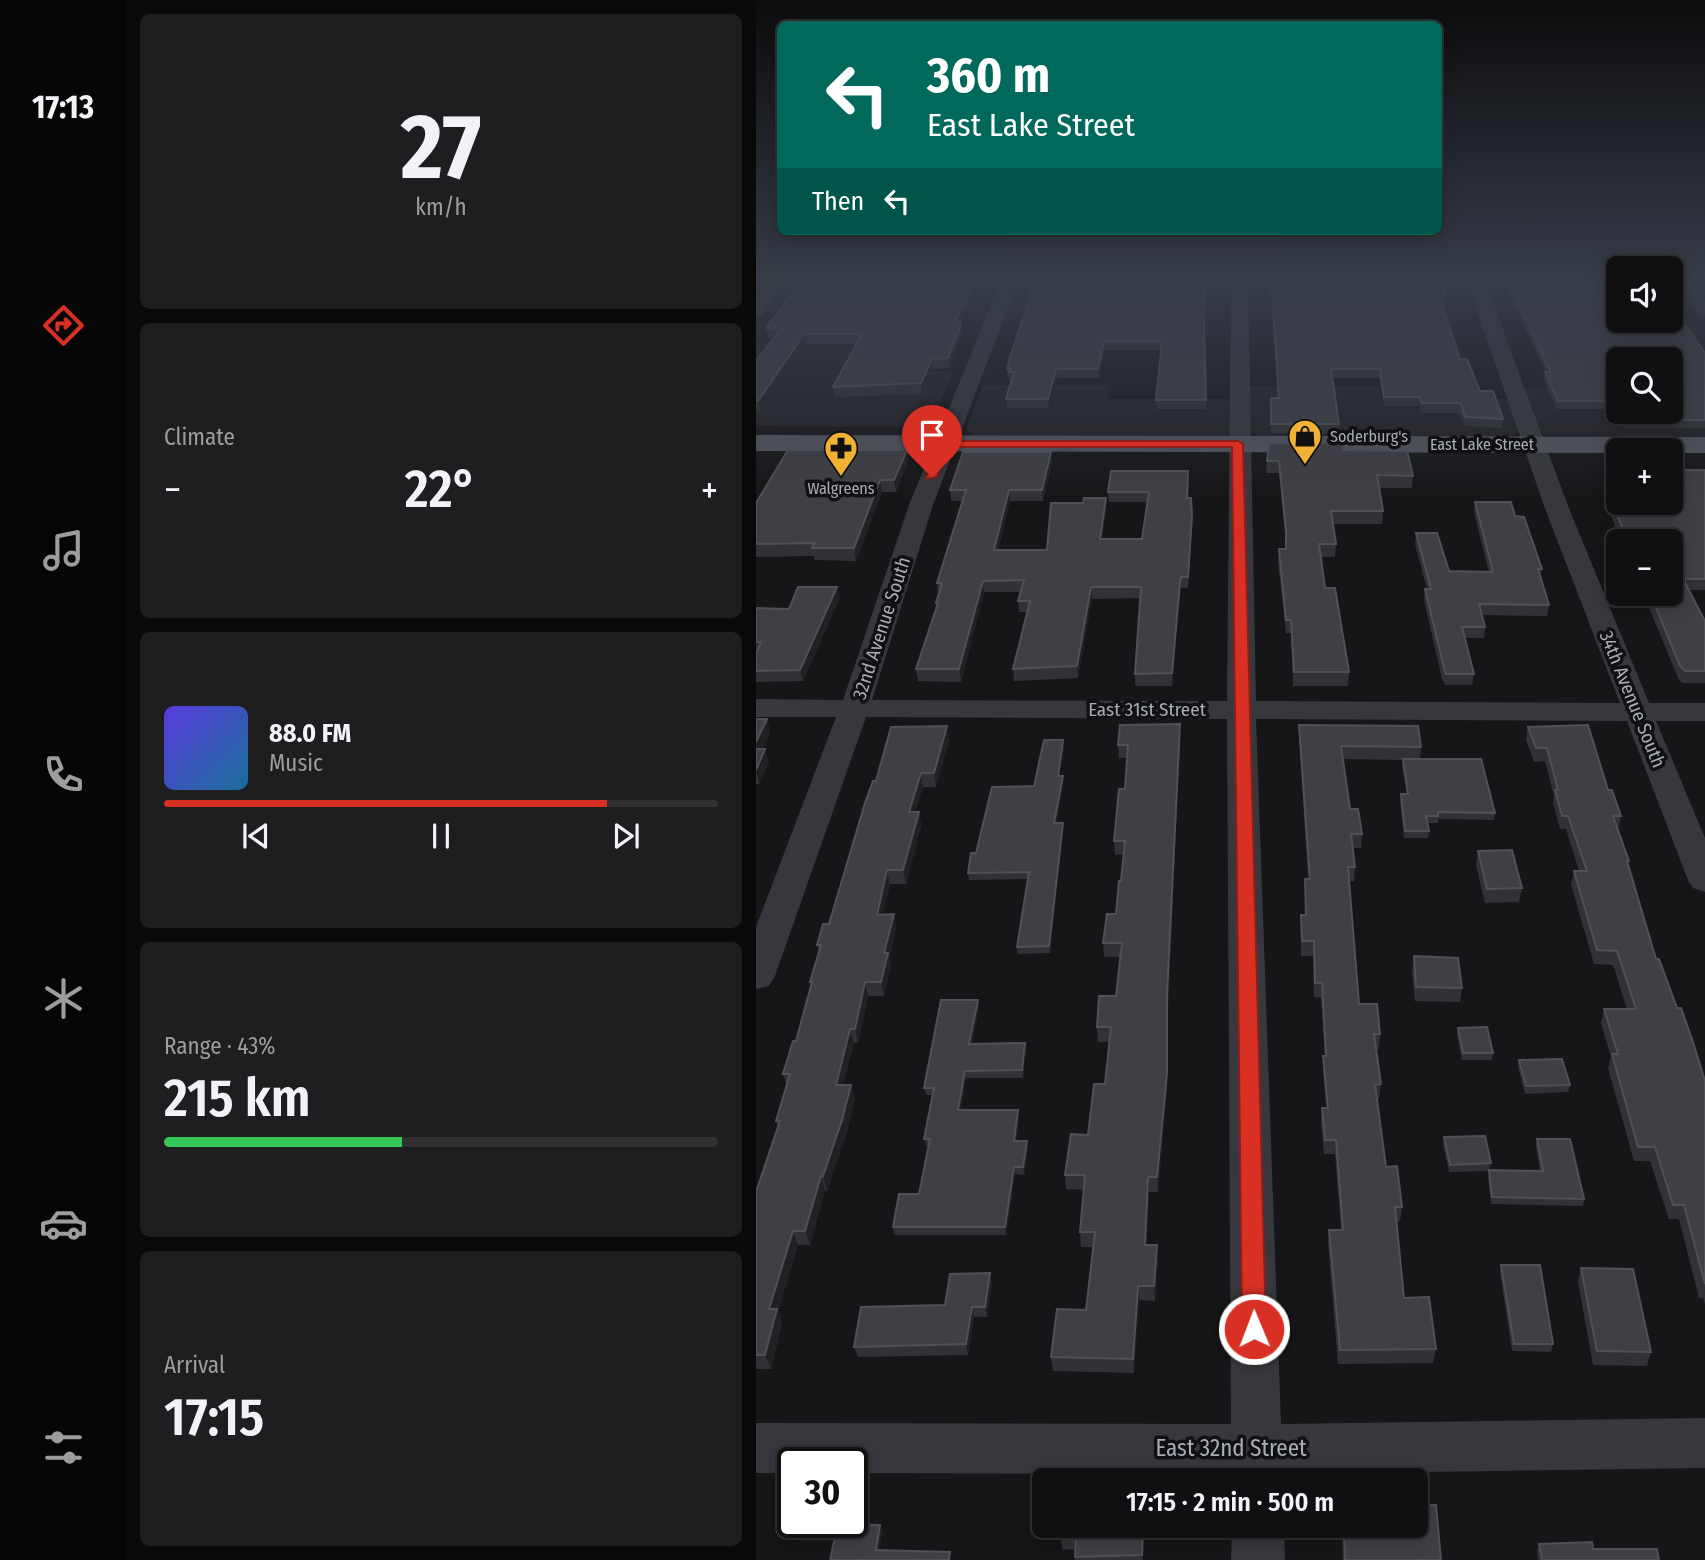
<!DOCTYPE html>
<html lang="en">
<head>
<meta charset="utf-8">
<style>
  :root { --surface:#101012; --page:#1e1e20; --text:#f1f3f6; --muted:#9c9d9f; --line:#303032; --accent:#d93025 }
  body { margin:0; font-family:"Fira Sans Condensed",sans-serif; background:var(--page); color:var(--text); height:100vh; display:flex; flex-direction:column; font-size:26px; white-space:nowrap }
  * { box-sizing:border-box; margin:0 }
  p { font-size:23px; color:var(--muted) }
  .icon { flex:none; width:38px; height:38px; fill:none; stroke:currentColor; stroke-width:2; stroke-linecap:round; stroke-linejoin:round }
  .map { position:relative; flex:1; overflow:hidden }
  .drawer { display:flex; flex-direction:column; gap:14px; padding:14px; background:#09090a; width:630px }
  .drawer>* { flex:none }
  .top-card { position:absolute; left:21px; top:21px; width:665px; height:214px; border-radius:10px; box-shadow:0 4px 18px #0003,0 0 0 2px var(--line); background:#00695c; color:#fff; overflow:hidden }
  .fabs { position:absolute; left:850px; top:256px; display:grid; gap:14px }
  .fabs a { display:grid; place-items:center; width:77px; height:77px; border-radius:10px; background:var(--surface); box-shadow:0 4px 18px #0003,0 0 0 2px var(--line); font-size:35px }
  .speed { position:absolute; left:21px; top:1447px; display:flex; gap:14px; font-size:35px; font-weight:700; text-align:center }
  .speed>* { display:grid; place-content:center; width:91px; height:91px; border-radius:50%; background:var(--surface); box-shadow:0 4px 18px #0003,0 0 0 2px var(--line); line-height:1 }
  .speed .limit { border:4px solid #111; border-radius:10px; background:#fff; color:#111 }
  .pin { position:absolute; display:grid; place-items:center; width:60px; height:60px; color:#fff; margin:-72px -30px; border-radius:50% 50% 50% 0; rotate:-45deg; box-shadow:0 0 7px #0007 }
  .pin .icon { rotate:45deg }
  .me { position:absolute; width:77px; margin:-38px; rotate:359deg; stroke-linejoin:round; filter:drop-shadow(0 0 5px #0008) }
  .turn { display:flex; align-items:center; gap:24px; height:147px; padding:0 35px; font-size:32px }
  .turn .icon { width:91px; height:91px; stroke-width:2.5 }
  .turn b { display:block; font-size:49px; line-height:60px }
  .then { display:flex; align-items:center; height:66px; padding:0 35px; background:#0003; gap:14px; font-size:26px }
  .big { font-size:52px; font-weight:600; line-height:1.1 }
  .drawer .widget { flex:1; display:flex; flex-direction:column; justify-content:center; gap:10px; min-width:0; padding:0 24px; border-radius:10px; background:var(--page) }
  .drawer .dial { align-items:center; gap:0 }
  .dial b { font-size:91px; line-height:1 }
  .song { display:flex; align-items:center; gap:21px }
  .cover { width:84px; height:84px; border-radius:10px; background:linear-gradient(135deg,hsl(250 70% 55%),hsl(200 70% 35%)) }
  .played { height:7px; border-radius:4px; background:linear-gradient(90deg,var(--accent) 80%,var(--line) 80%) }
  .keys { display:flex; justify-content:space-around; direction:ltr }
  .heat { display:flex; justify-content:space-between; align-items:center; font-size:38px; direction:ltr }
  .charge { height:10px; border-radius:5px; background:linear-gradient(90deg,#34c759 43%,var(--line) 0) }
  .trip { position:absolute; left:276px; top:1468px; width:396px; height:70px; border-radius:10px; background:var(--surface); box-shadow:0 4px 18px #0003,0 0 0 2px var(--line); font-weight:600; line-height:70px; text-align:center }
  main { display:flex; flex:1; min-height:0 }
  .tab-bar { display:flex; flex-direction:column; width:126px; justify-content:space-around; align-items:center; background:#060607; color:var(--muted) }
  .tab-bar .icon { width:49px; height:49px }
  .tab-bar .active { color:var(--accent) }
  .tab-bar b { font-size:32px; color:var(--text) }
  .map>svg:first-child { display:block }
  .built { fill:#222225 }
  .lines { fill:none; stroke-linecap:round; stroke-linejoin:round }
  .minor { fill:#37383d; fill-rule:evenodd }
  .major { fill:#53555c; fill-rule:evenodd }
  .wall { fill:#323236; fill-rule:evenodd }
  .shaded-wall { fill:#212124 }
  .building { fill:#3f3f44; stroke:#4f5156; stroke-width:2 }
  .route { fill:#d93025; stroke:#8d1f18; stroke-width:2 }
  .labels { text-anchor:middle; stroke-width:7; stroke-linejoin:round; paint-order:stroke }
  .far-poi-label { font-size:16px; fill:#a8adb8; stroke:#111113; text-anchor:start }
  .far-street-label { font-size:16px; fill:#a8adb8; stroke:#111113 }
  .street-label { font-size:19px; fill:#a8adb8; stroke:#111113 }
  .near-street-label { font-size:23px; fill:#a8adb8; stroke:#111113 }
</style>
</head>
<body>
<main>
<nav class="tab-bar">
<b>17:13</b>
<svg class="icon active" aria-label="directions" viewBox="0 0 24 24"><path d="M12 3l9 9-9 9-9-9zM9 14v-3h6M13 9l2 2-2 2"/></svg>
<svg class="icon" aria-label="music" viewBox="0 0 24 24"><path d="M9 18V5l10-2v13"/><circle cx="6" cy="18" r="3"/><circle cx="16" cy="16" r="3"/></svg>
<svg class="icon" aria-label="phone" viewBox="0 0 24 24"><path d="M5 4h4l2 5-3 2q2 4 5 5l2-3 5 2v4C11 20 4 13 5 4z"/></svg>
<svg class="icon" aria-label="climate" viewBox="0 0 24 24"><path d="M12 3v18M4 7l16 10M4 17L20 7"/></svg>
<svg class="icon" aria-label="car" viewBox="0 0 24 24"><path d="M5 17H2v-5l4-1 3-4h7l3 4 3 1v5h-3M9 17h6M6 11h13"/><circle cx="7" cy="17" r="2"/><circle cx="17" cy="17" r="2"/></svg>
<svg class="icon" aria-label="filters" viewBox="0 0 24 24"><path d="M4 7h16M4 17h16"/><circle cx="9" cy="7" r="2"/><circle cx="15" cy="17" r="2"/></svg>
</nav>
<section class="drawer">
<div class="widget dial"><b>27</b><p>km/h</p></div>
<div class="widget"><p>Climate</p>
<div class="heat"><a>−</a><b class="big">22°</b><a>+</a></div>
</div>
<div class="widget">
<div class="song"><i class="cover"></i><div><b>88.0 FM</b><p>Music</p></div></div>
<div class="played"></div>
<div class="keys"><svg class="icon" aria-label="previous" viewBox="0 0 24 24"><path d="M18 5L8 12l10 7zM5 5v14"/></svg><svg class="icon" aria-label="pause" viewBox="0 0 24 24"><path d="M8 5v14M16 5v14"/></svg><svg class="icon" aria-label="next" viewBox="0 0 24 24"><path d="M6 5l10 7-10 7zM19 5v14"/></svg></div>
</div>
<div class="widget"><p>Range · 43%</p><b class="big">215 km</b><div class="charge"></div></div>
<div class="widget"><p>Arrival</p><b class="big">17:15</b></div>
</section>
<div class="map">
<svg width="949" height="1560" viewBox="0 0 949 1560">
  <rect width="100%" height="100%" fill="#161618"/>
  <!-- built -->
  <path class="built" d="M0,344L106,345L92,371H197L175,427L0,426Z
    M227,385H353L352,399H474V433L467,436H446L218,435L210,430Z
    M493,386H623L626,398L753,399L763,432L752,437H503L494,431Z
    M764,387H863V411H915L949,387V437L788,435L784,432Z"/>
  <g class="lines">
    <!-- minor -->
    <path class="minor" d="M14,281H32L6,315L0,316V299Z
      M245,281H262L177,505L116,700L471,701L475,281H492L500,701L864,703L788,506L711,281H729L812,506L893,703H949V721H900L949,838V892L937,888L932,880L871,721L500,719L525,1424L949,1418V1468L527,1474V1480H475V1474L96,1473V1463H37V1473H0V1423L475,1424L471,719L110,717L19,976L13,986L0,989V927L80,717H0V699L87,700L153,505Z
      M918,281H935L949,300V317L943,316Z
      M476,1526H528L529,1560H475Z"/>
    <!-- major -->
    <path class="major" d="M0,435L949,437V453H915V450H863V453L0,451Z"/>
  </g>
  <!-- wall -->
  <path class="wall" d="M45,281H223L205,322L206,336L193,368L177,369L166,394L79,397L77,387L101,344H49L4,411H0V361L18,337H12L10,328Z
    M515,281H689V283H686L690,296L689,304H687L704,359L724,391L747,419L746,428L708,426L704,413H665L663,406H628L623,378H577L583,424L582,434L515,433V398H522Z
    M747,281H863L949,353V428H868L857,409H800L788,380L789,372H790ZM863,359L915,411H863Z
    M279,282L448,327L450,409H401L400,400L405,350H349L343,378H301L293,408H251L250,399L255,381H254L253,378H252L251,369Z
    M587,450L657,476L656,488H623L627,511L626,524H577L580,544L579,557H564L569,588L593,672L592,686H537L535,633H530L522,562L523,549H530V544L523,473H510L511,461Z
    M152,461L140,492H126L100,561L58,560V556L0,557V503Z
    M296,463L287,501H254L242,550H291L327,503L350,498V509L346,539H386L391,502H353L352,492L433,482L432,498L436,526L432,588H425L424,594L416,686H379V674L384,598L336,599L322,678L258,681L257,669L271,612H263L262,601L265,592H228L205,682L162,681L160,669L181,607L180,603L182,594L181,583L206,501H195L194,490Z
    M856,470H863V500L854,480Z
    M949,470V590H933L949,621V683H926L922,678L887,593H915V541H865L853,511L855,501L915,502Z
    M719,502L759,516L786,569L784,577L793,605L791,616L726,615L729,627L728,638H709L718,674L716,685H689L686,679L668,600L669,589H671L659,544L660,533L693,571L733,572L718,512Z
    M84,598L47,681L0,682V608L33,609Z
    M0,719H11L14,733L6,749L13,763L3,784H0Z
    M424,724V738L412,1009L411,1087L402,1192H393L390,1245L402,1259L399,1301L383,1300L378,1373L297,1371L295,1357L330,1310L337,1247H325L324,1232L328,1190L310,1189L309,1175L332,1135L349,1084L353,1042H342L341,1027L360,996L364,957H348L347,943L360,914L365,881L368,854L359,855L358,841L369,789L371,758H363L362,745Z
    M543,725L665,747L664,759L739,813L738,820L682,819V823H672L673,831L672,838H648L644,801L645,794H651L646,766L647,760L587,759L594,809L606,834L605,848H596L599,867L598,881H593L603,1004L624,1034L623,1049H620L625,1084L623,1099H621L630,1167L646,1207L644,1221H640L648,1298L680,1349L677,1363L582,1364L572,1244L573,1230H585L579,1154H568L565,1123L566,1108H570L567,1070V1056H569L565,998L558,997L557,956H545V915H549V879H552L543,738Z
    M772,727L852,790L865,816L862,830L873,861L872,866L900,959L949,1081V1304L947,1298H943L923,1219H913L894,1161H878L852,1068L855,1057L845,1023L848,1009H871L857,965L838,964L815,885L818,871H823L810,829H804L797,803L798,796L789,761L778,762L770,740Z
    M193,740L180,787H167L159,812H163L165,826L150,884H134L127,914H138L140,928L133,959L135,967L128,996H112L102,1043H98L87,1085H95L99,1099L90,1135L71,1191H69L54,1245H42L22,1311L26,1323L15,1369H0V1189H1L22,1127L20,1121L31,1086L27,1074L40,1041L55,987L54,982L63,952L61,945L73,924L120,781Z
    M307,740L308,747L303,776H307V783L300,823H307V830L294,953L262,954L261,947L272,879L213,880L212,873L278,786Z
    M722,851L766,888L763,902L729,903L720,865Z
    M658,956L706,988L704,1002L659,1001L656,971Z
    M222,1000L223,1007L216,1044L269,1043L270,1050L267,1078H210L205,1110H262L263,1118L260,1141H271L272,1148L268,1175L259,1174L250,1235H138L137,1227L163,1194L172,1146H170L168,1139L177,1095H170L168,1088Z
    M702,1028L737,1053L736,1060H706L701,1035Z
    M763,1060L814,1085L812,1092L769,1094L762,1067Z
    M688,1137L735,1163L733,1170L784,1171L780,1146L781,1139L828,1199L827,1206L735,1204L732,1177L733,1171L693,1172L687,1144Z
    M745,1265L797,1344L795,1352L756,1351L744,1272Z
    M825,1268L895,1352L891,1366L837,1365L822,1282Z
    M236,1284L231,1317H218L212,1355L102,1357L98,1347Z
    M388,1526L387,1560H319V1549L307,1550L304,1537Z
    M586,1526H660L685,1560H587Z
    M783,1544L837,1549L903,1560H782L781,1551Z"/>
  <!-- shaded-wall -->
  <path class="shaded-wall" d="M218,281H223L205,322L206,336L193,368L192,358L199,322Z
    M690,296L689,304L684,305V297Z
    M48,334L49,344L4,411L2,401Z
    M348,341L349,350L343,378L342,369Z
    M176,359L177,369L166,394L165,383Z
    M300,369L301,378L293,408L292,399Z
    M151,450L152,461L140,492L138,480Z
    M295,452L296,463L287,501L286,490Z
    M124,480L126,492L100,561L98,548Z
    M253,490L254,501L239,561L238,550Z
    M350,498V509L345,550L344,539Z
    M436,515V526L432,588V577Z
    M425,577V588L416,686V673Z
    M227,581L228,592L205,682L203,669Z
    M81,587L84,598L47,681L44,670Z
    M335,587L336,599L322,678L321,666Z
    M11,719L14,733L0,763V742Z
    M424,724V738L412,1009L411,1087L402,1192L401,1177L411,995Z
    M191,726L193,740L180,787L178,773Z
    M307,740L308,747L302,783V776Z
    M9,749L13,763L3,784L0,770Z
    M165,773L167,787L155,826L153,812Z
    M307,776V783L298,830V823Z
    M163,812L165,826L150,884L147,870Z
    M307,823V830L294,953L293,946Z
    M131,870L134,884L124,929L121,915Z
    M138,914L140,928L133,959L135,967L128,996L125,982L128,953Z
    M109,982L112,996L102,1043L99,1029Z
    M222,1000L223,1007L215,1051L213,1044Z
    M94,1029L98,1043L83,1100L80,1085Z
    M269,1043L270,1050L267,1078L266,1070Z
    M209,1071L210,1078L204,1118L202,1110Z
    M95,1085L99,1099L90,1135L71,1191L67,1176Z
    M262,1110L263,1118L259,1148L258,1141Z
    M271,1141L272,1148L268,1175L267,1167Z
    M258,1167L259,1174L250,1235L249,1227Z
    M65,1176L69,1191L54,1245L49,1231Z
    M392,1177L393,1192L390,1259L389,1245Z
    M37,1231L42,1245L22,1311L26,1323L15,1369L9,1355L13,1309Z
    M401,1245L402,1259L399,1301L398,1286Z
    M234,1273L236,1284L231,1317L229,1307Z
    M382,1286L383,1300L378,1373L377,1359Z
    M216,1307L218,1317L212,1355L210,1344Z
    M124,1525L127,1532L122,1556L120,1550Z
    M387,1526H388L387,1560L386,1555Z"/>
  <!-- building -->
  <path class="building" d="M45,281H218L199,322H205L203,326H205L192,358L176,359L165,383L77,387L106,334H48L2,401H0V361L26,328H10Z
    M282,281H449L448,321L450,400H400L406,341H348L342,369H300L292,399H250L258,372H253L254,369H251L254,357L279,282Z
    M515,281H685L690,296L684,297L704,359H711L724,391H737L747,419L709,417L705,403H666L664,397H628L624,369H575L583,424H515V398H523Z
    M751,281H863V320H915V305L949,353V420H870L865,411H915V359H863V408L858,401H802L789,372H795Z
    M513,443H586L587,450L651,451L657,476L621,475L627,511H575L580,544H563L569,588H579L593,672H538L535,620H530L523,549H530V531L523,461H511Z
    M32,450H151L138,480H124L98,548H56L58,543L0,544V503Z
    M207,452H295L286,490H253L238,550H291L295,503H327L328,498H350L344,539H386L393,492H352L355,471H432L431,498H435L436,515L432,577H425L424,582L416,673L379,674L385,587H335L321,666L257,669L274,601H262L268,580L227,581L203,669H160L182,603H180L186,583H181L210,490H194Z
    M856,470H863V485Z
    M915,470H949V579H927L949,621V671H929L924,666L894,593H915V541H872L855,501H863V502H915Z
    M719,502H755L759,516L768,517L786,569H782L793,605L723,604L729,627H706L718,674H690L688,668L669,589H675L660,533H681L693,571L737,572Z
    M42,587H81L44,670L0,671V654L5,642H0V608L33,609Z
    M0,719H11L0,742Z
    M424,724L411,995V1073L401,1177H392L389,1245H401L398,1286H382L377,1359L295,1357L301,1309L330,1310L339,1232H324L329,1175H309L315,1134L332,1135L338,1084H349L355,1027H341L343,996H360L366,943H347L351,914H360L363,881H365L369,841H358L363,789H369L372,745H362L364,725Z
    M543,725L662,726L665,747L585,746L594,809H602L606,834H595L599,867H592L603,1004H621L624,1034H618L625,1084L619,1085L630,1167L641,1166L646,1207H639L648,1298L673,1297L680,1349L584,1350L573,1230H587L580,1140H569L566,1108H572L567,1056H570L566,983H559L558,941H546L545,915H550L549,879H554Z
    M832,725L852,790H856L865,816H857L873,861H871L900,959H903L921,1008H925L937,1042L949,1081V1284L928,1205H917L899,1147H882L856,1054H862L848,1009H880L861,951L841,950L818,871H831L812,816H806L799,790H802L791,748H780L772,727Z
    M191,726L178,773H165L153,812H163L147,870H131L121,915L138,914L128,953H132L125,982H109L99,1029H94L80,1085H95L86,1120L67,1176H65L49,1231H37L13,1309H21L9,1355H0V1189H1L24,1121H20L34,1074H27L37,1041H40L56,982H54L65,945H61L67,924H73L109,803L117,781H120L135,727Z
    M288,740H307L302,776H307L298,823H307L293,946L261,947L273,872L212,873L215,853H220L236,787L278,786Z
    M0,749H9L0,770Z
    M647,759H725L739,813L682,812V816H670L673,831H649L645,794H652Z
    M756,850L766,888L731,889L722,851Z
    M658,956L702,958L706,988L660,987Z
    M185,1000H222L213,1044L269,1043L266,1070L209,1071L202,1110H262L258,1141H271L267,1167H258L249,1227H137L143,1194H163L174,1139H168L178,1088H168Z
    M731,1027L737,1053H707L702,1028Z
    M806,1059L814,1085L770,1086L763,1060Z
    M729,1136L735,1163L694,1165L688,1137Z
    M781,1139H814L828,1199L736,1197L733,1170L787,1171Z
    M745,1265H784L797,1344H758Z
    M825,1268L877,1269L895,1352L841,1351Z
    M234,1273L229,1307H216L210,1344L98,1347L105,1307L189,1305L194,1274Z
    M660,1505H680L685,1560H589L588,1526H660Z
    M82,1524L124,1525L120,1550L194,1552L193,1560H74Z
    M305,1526H387L386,1555L319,1557L320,1536L304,1537Z
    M836,1542L837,1549H901L903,1560H786L783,1544Z"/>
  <!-- sky -->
  <linearGradient id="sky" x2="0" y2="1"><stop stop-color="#0c0c0d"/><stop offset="0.56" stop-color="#363c48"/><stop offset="1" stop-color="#363c48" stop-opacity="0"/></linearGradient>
  <rect width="949" height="499" fill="url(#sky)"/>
  <!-- route -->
  <path class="route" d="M184,441H482L487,444L510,1329L506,1337L498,1340L490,1337L486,1329L476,447H193L181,477L171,479L170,477Z"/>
  <!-- icons -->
  <defs>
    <symbol id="shop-pin" viewBox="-11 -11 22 30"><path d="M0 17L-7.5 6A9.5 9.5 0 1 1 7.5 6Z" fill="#f2b134" stroke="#111113"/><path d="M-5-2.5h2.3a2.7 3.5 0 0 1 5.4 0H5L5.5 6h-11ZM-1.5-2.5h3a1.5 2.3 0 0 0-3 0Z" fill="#111"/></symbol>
    <symbol id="pharmacy-pin" viewBox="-11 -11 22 30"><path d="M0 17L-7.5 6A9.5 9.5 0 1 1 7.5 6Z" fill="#f2b134" stroke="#111113"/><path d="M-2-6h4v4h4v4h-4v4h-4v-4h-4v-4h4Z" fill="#111"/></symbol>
  </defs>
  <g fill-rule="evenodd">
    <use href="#shop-pin" x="530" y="417" width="38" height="52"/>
    <use href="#pharmacy-pin" x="66" y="429" width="38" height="52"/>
  </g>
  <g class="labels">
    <!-- far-poi labels -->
    <g class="far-poi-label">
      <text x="574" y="442">Soderburg's</text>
      <text x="85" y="494" text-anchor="middle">Walgreens</text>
    </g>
    <!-- far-street labels -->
    <g class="far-street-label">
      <text x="726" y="450">East Lake Street</text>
    </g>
    <!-- street labels -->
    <g class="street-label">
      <text transform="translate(125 628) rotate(-72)" y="7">32nd Avenue South</text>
      <text transform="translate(877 699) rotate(68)" y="7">34th Avenue South</text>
      <text x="391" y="716">East 31st Street</text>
    </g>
    <!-- near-street labels -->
    <g class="near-street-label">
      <text x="475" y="1456">East 32nd Street</text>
    </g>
  </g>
</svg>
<div class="fabs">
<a><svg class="icon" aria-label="sound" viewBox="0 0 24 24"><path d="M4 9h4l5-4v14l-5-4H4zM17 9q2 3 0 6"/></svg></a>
<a><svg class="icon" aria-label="search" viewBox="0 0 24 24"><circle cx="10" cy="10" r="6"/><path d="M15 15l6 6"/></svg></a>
<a>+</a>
<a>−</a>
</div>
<div class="speed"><div class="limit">30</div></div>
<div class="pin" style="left:176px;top:477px;background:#d93025"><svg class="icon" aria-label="arrive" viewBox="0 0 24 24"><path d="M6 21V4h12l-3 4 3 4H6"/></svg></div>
<svg class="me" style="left:498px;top:1329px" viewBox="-20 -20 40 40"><circle r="17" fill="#d93025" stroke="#fff" stroke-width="3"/><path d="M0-11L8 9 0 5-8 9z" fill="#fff"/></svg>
<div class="trip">17:15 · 2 min · 500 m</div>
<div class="top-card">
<div class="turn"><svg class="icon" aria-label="left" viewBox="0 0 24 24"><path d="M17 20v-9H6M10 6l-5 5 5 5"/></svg><div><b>360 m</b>East Lake Street</div></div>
<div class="then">Then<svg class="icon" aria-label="left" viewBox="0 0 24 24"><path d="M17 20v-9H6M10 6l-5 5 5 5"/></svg></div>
</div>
</div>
</main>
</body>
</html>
